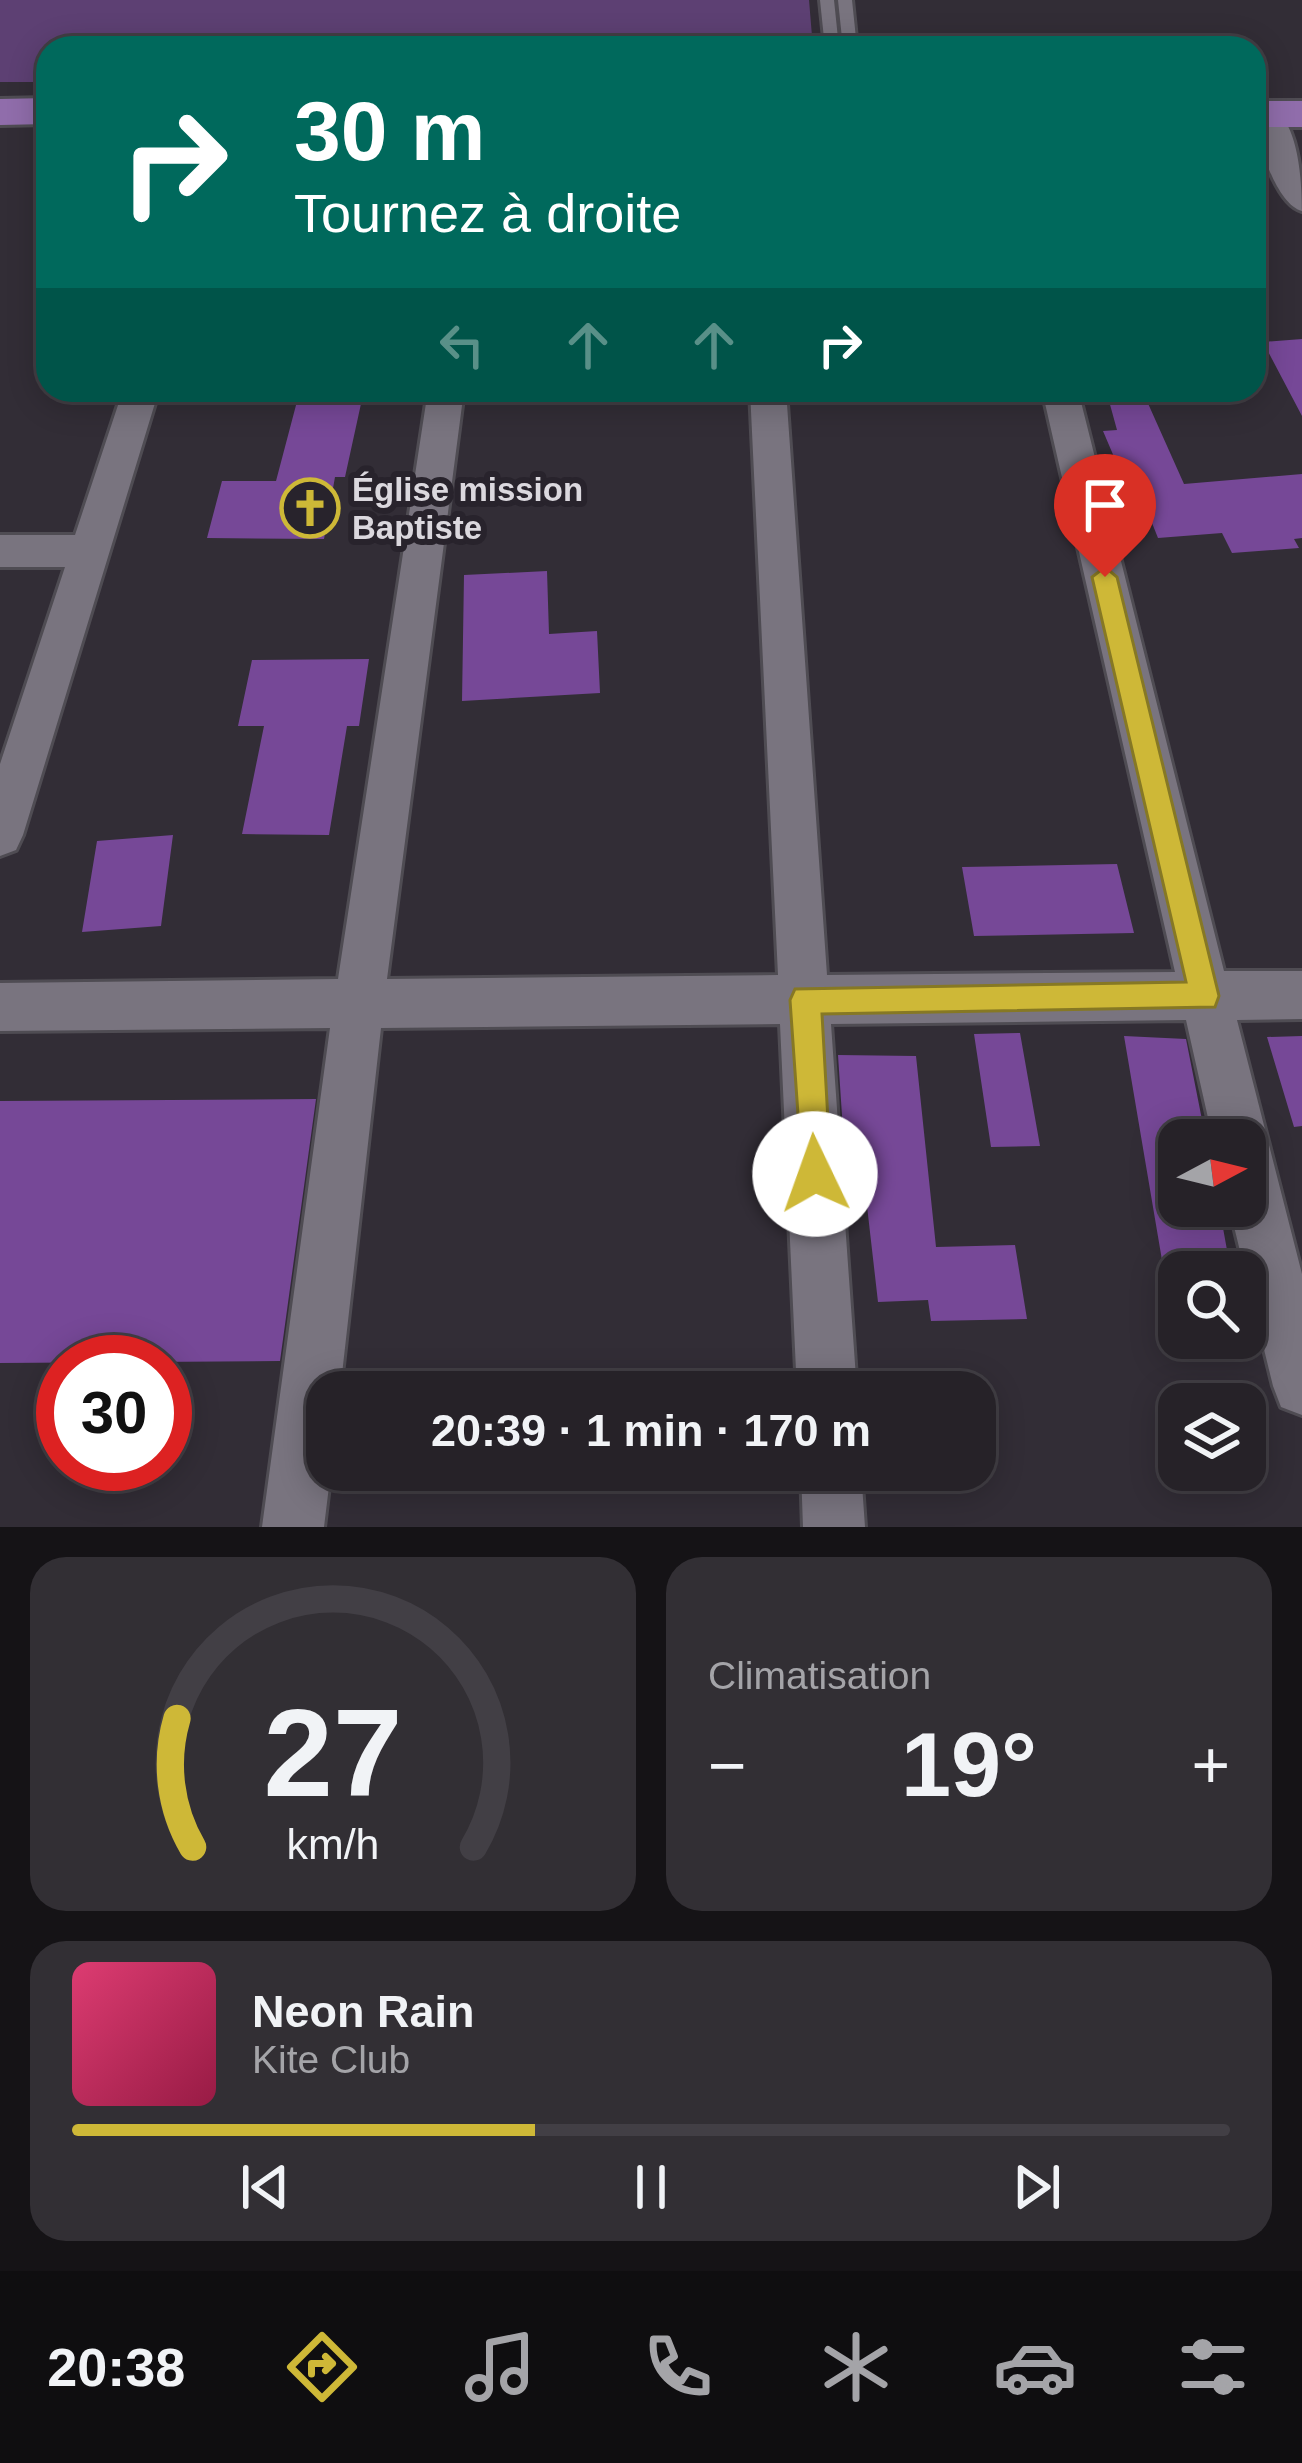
<!DOCTYPE html>
<html lang="fr">
<head>
<meta charset="utf-8">
<style>
  :root { --surface:#262228; --page:#322f34; --text:#f1f3f6; --muted:#a4a4a8; --line:#423f45; --accent:#ceb837 }
  body { margin:0; font-family:Arial,sans-serif; background:var(--page); color:var(--text); height:100vh; display:flex; flex-direction:column; font-size:45px; white-space:nowrap }
  * { box-sizing:border-box; margin:0 }
  p { font-size:39px; color:var(--muted) }
  .icon { flex:none; width:66px; height:66px; fill:none; stroke:currentColor; stroke-width:2; stroke-linecap:round; stroke-linejoin:round }
  .map { position:relative; height:1527px; overflow:hidden }
  .details { display:flex; flex-direction:column; gap:30px; padding:30px; background:#151316; flex:1 }
  .details>* { flex:none }
  .top-card { position:absolute; left:36px; top:36px; width:1230px; height:366px; border-radius:36px; box-shadow:0 6px 30px #0003,0 0 0 3px var(--line); background:#00695c; color:#fff; overflow:hidden }
  .needle { width:78px; rotate:83deg }
  .tools { position:absolute; left:1158px; top:1119px; display:grid; gap:24px }
  .tools a { display:grid; place-items:center; width:108px; height:108px; border-radius:24px; background:var(--surface); box-shadow:0 6px 30px #0003,0 0 0 3px var(--line); font-size:60px }
  .speed { position:absolute; left:36px; top:1335px; display:flex; gap:24px; font-size:60px; font-weight:700; text-align:center }
  .speed>* { display:grid; place-content:center; width:156px; height:156px; border-radius:50%; background:var(--surface); box-shadow:0 6px 30px #0003,0 0 0 3px var(--line); line-height:1 }
  .speed .limit { border:18px solid #d22; background:#fff; color:#111 }
  .pin { position:absolute; display:grid; place-items:center; width:102px; height:102px; color:#fff; margin:-123px -51px; border-radius:50% 50% 50% 0; rotate:-45deg; box-shadow:0 0 12px #0007 }
  .pin .icon { rotate:45deg }
  .me { position:absolute; width:132px; margin:-66px; rotate:357deg; stroke-linejoin:round; filter:drop-shadow(0 0 9px #0008) }
  .turn { display:flex; align-items:center; gap:42px; height:252px; padding:0 60px; font-size:54px }
  .turn .icon { width:156px; height:156px; stroke-width:2.5 }
  .turn b { display:block; font-size:84px; line-height:102px }
  .lanes { display:flex; align-items:center; height:114px; padding:0 60px; background:#0003; justify-content:center; gap:60px; direction:ltr }
  .lanes .off { opacity:.35 }
  .big { font-size:90px; font-weight:700; line-height:1.1 }
  .details .widget { flex:1; display:flex; flex-direction:column; justify-content:center; gap:18px; min-width:0; padding:0 42px; border-radius:36px; background:var(--page) }
  .details .dial { align-items:center; gap:0 }
  .dial svg { height:312px; overflow:visible; fill:none; stroke:var(--line); stroke-width:7; stroke-linecap:round; text-anchor:middle }
  .dial text { fill:var(--text); stroke:none }
  .song { display:flex; align-items:center; gap:36px }
  .cover { width:144px; height:144px; border-radius:18px; background:linear-gradient(135deg,hsl(340 70% 55%),hsl(340 70% 35%)) }
  .played { height:12px; border-radius:6px; background:linear-gradient(90deg,var(--accent) 40%,var(--line) 40%) }
  .keys { display:flex; justify-content:space-around; direction:ltr }
  .heat { display:flex; justify-content:space-between; align-items:center; font-size:66px; direction:ltr }
  .details .tiles { flex:1; display:grid; gap:30px; grid-template-columns:1fr 1fr }
  .widget:last-child { grid-column:span 2 }
  .trip { position:absolute; left:306px; top:1371px; width:690px; height:120px; border-radius:36px; background:var(--surface); box-shadow:0 6px 30px #0003,0 0 0 3px var(--line); font-weight:700; line-height:120px; text-align:center }
  .dock { display:flex; height:192px; justify-content:space-around; align-items:center; background:#0f0e10; color:var(--muted) }
  .dock .icon { width:84px; height:84px }
  .dock .current { color:var(--accent) }
  .dock b { font-size:54px; color:var(--text) }
  .map>svg:first-child { display:block }
  .green { fill:#5d4073 }
  .building { fill:#764897 }
  .lines { fill:none; stroke-linecap:round; stroke-linejoin:round }
  .service-casing { stroke:#4f4c53; stroke-width:6 }
  .minor-casing { stroke:#4f4c53; stroke-width:6 }
  .primary-casing { stroke:#4f4c53; stroke-width:6 }
  .service { fill:#79747f; fill-rule:evenodd }
  .minor { fill:#79747f; fill-rule:evenodd }
  .primary { fill:#906dab; fill-rule:evenodd }
  .route { fill:#ceb837; stroke:#867824; stroke-width:3 }
  .labels { text-anchor:middle; stroke-width:12; stroke-linejoin:round; paint-order:stroke }
  .poi-label { font-size:33px; font-weight:bold; fill:#dbd8de; stroke:#28232c; text-anchor:start }
</style>
</head>
<body>
<div class="map">
<svg width="1302" height="1527" viewBox="0 0 1302 1527">
  <rect width="100%" height="100%" fill="#322d36"/>
  <!-- green -->
  <path class="green" d="M0,0H809L813,48H48V82H0Z"/>
  <!-- building -->
  <path class="building" d="M1302,339V416L1263,342Z
    M300,390H364L345,477H335L324,539L207,538L222,481H276Z
    M1106,390H1142L1184,484L1302,474V538L1294,539L1299,548L1232,553L1222,533L1158,538L1134,478H1123L1103,431L1117,430Z
    M547,571L549,634L597,631L600,693L462,701L464,575Z
    M369,659L359,726H347L329,835L242,834L264,726H238L252,660Z
    M173,835L161,926L82,932L97,841Z
    M1117,864L1134,933L974,936L962,867Z
    M1020,1033L1040,1146L991,1147L974,1034Z
    M1124,1036L1186,1039L1206,1140H1179V1206H1219L1231,1272H1164Z
    M1302,1036V1126L1294,1127L1267,1037Z
    M838,1055L916,1056L936,1247L1015,1245L1027,1319L931,1321L928,1300L878,1302L867,1206H848Z
    M316,1099L280,1361L0,1363V1101Z"/>
  <g class="lines">
    <defs>
      <path id="service" d="M820,0H834L839,48H825Z
        M838,0H852L857,48H843Z"/>
      <path id="minor" d="M1265,105C1299,113 1302,182 1302,211C1275,204 1254,134 1254,108Z
        M123,390H159L23,835L16,850L0,856V764L65,567H0V535H75Z
        M428,390H464L387,979L778,975L750,390H786L827,975L1175,972L1042,390H1078L1224,971H1302V1019L1237,1020L1302,1274V1415L1281,1407L1273,1386L1229,1206H1245V1140H1213L1186,1020L831,1024L857,1392H797L780,1024L381,1028L340,1392H327L331,1470L324,1527H262L330,1028L0,1031V983L338,979Z
        M801,1470H861L865,1527H803Z"/>
      <path id="primary" d="M48,98V124L0,125V99Z
        M1254,101H1302V127H1254Z"/>
    </defs>
    <!-- service casing -->
    <use href="#service" class="service-casing"/>
    <!-- minor casing -->
    <use href="#minor" class="minor-casing"/>
    <!-- primary casing -->
    <use href="#primary" class="primary-casing"/>
    <!-- service -->
    <use href="#service" class="service"/>
    <!-- minor -->
    <use href="#minor" class="minor"/>
    <!-- primary -->
    <use href="#primary" class="primary"/>
  </g>
  <!-- route -->
  <path class="route" d="M1105,567L1117,577L1219,996L1215,1007L822,1014L831,1174L826,1186L815,1190L803,1186L790,1000L795,989L1186,982L1092,577Z"/>
  <!-- icons -->
  <defs>
    <symbol id="church-ring" viewBox="-11 -11 22 22"><circle r="9.5" fill="#28232c" stroke="#ceb837" stroke-width="1.5"/><path d="M-1.2-6h2.4v3.5h3.3v2.4h-3.3V6h-2.4V-.1h-3.3v-2.4h3.3Z" fill="#ceb837"/></symbol>
  </defs>
  <g fill-rule="evenodd">
    <use href="#church-ring" x="277" y="475" width="66" height="66"/>
  </g>
  <g class="labels">
    <!-- poi labels -->
    <g class="poi-label">
      <text x="352" y="501">Église mission<tspan x="352" dy="38">Baptiste</tspan></text>
    </g>
  </g>
</svg>
<div class="tools">
<a><svg class="needle" viewBox="-14 -14 28 28"><path d="M0-13l5 13h-10z" fill="#e53935"/><path d="M0 13l5-13h-10z" fill="#a4a4a8"/></svg></a>
<a><svg class="icon" aria-label="search" viewBox="0 0 24 24"><circle cx="10" cy="10" r="6"/><path d="M15 15l6 6"/></svg></a>
<a><svg class="icon" aria-label="layers" viewBox="0 0 24 24"><path d="M12 4l9 5-9 5-9-5zM3 14l9 5 9-5"/></svg></a>
</div>
<div class="speed"><div class="limit">30</div></div>
<div class="pin" style="left:1105px;top:577px;background:#d93025"><svg class="icon" aria-label="arrive" viewBox="0 0 24 24"><path d="M6 21V4h12l-3 4 3 4H6"/></svg></div>
<svg class="me" style="left:815px;top:1174px" viewBox="-20 -20 40 40"><circle r="19" fill="#fff"/><path d="M0-13L10 11 0 6-10 11z" fill="#ceb837"/></svg>
<div class="trip">20:39 · 1 min · 170 m</div>
<div class="top-card">
<div class="turn"><svg class="icon" aria-label="right" viewBox="0 0 24 24"><path d="M7 20v-9h11M14 6l5 5-5 5"/></svg><div><b>30 m</b>Tournez à droite</div></div>
<div class="lanes"><svg class="icon off" aria-label="left" viewBox="0 0 24 24"><path d="M17 20v-9H6M10 6l-5 5 5 5"/></svg><svg class="icon off" aria-label="ahead" viewBox="0 0 24 24"><path d="M12 20V5M6 11l6-6 6 6"/></svg><svg class="icon off" aria-label="ahead" viewBox="0 0 24 24"><path d="M12 20V5M6 11l6-6 6 6"/></svg><svg class="icon" aria-label="right" viewBox="0 0 24 24"><path d="M7 20v-9h11M14 6l5 5-5 5"/></svg></div>
</div>
</div>
<section class="details">
<div class="tiles">
<div class="widget dial"><svg viewBox="0 0 100 80">
<path d="M14 69A42 42 0 1 1 86 69"/>
<path d="M14 69A42 42 0 0 1 10 36" stroke="#ceb837"/>
<text x="50" y="56" font-size="32" font-weight="700">27</text>
<text x="50" y="72" font-size="11">km/h</text>
</svg></div>
<div class="widget"><p>Climatisation</p>
<div class="heat"><a>−</a><b class="big">19°</b><a>+</a></div>
</div>
<div class="widget">
<div class="song"><i class="cover"></i><div><b>Neon Rain</b><p>Kite Club</p></div></div>
<div class="played"></div>
<div class="keys"><svg class="icon" aria-label="previous" viewBox="0 0 24 24"><path d="M18 5L8 12l10 7zM5 5v14"/></svg><svg class="icon" aria-label="pause" viewBox="0 0 24 24"><path d="M8 5v14M16 5v14"/></svg><svg class="icon" aria-label="next" viewBox="0 0 24 24"><path d="M6 5l10 7-10 7zM19 5v14"/></svg></div>
</div>
</div>
</section>
<nav class="dock">
<b>20:38</b>
<svg class="icon current" aria-label="directions" viewBox="0 0 24 24"><path d="M12 3l9 9-9 9-9-9zM9 14v-3h6M13 9l2 2-2 2"/></svg>
<svg class="icon" aria-label="music" viewBox="0 0 24 24"><path d="M9 18V5l10-2v13"/><circle cx="6" cy="18" r="3"/><circle cx="16" cy="16" r="3"/></svg>
<svg class="icon" aria-label="phone" viewBox="0 0 24 24"><path d="M5 4h4l2 5-3 2q2 4 5 5l2-3 5 2v4C11 20 4 13 5 4z"/></svg>
<svg class="icon" aria-label="climate" viewBox="0 0 24 24"><path d="M12 3v18M4 7l16 10M4 17L20 7"/></svg>
<svg class="icon" aria-label="car" viewBox="0 0 24 24"><path d="M5 17H2v-5l4-1 3-4h7l3 4 3 1v5h-3M9 17h6M6 11h13"/><circle cx="7" cy="17" r="2"/><circle cx="17" cy="17" r="2"/></svg>
<svg class="icon" aria-label="filters" viewBox="0 0 24 24"><path d="M4 7h16M4 17h16"/><circle cx="9" cy="7" r="2"/><circle cx="15" cy="17" r="2"/></svg>
</nav>
</body>
</html>
